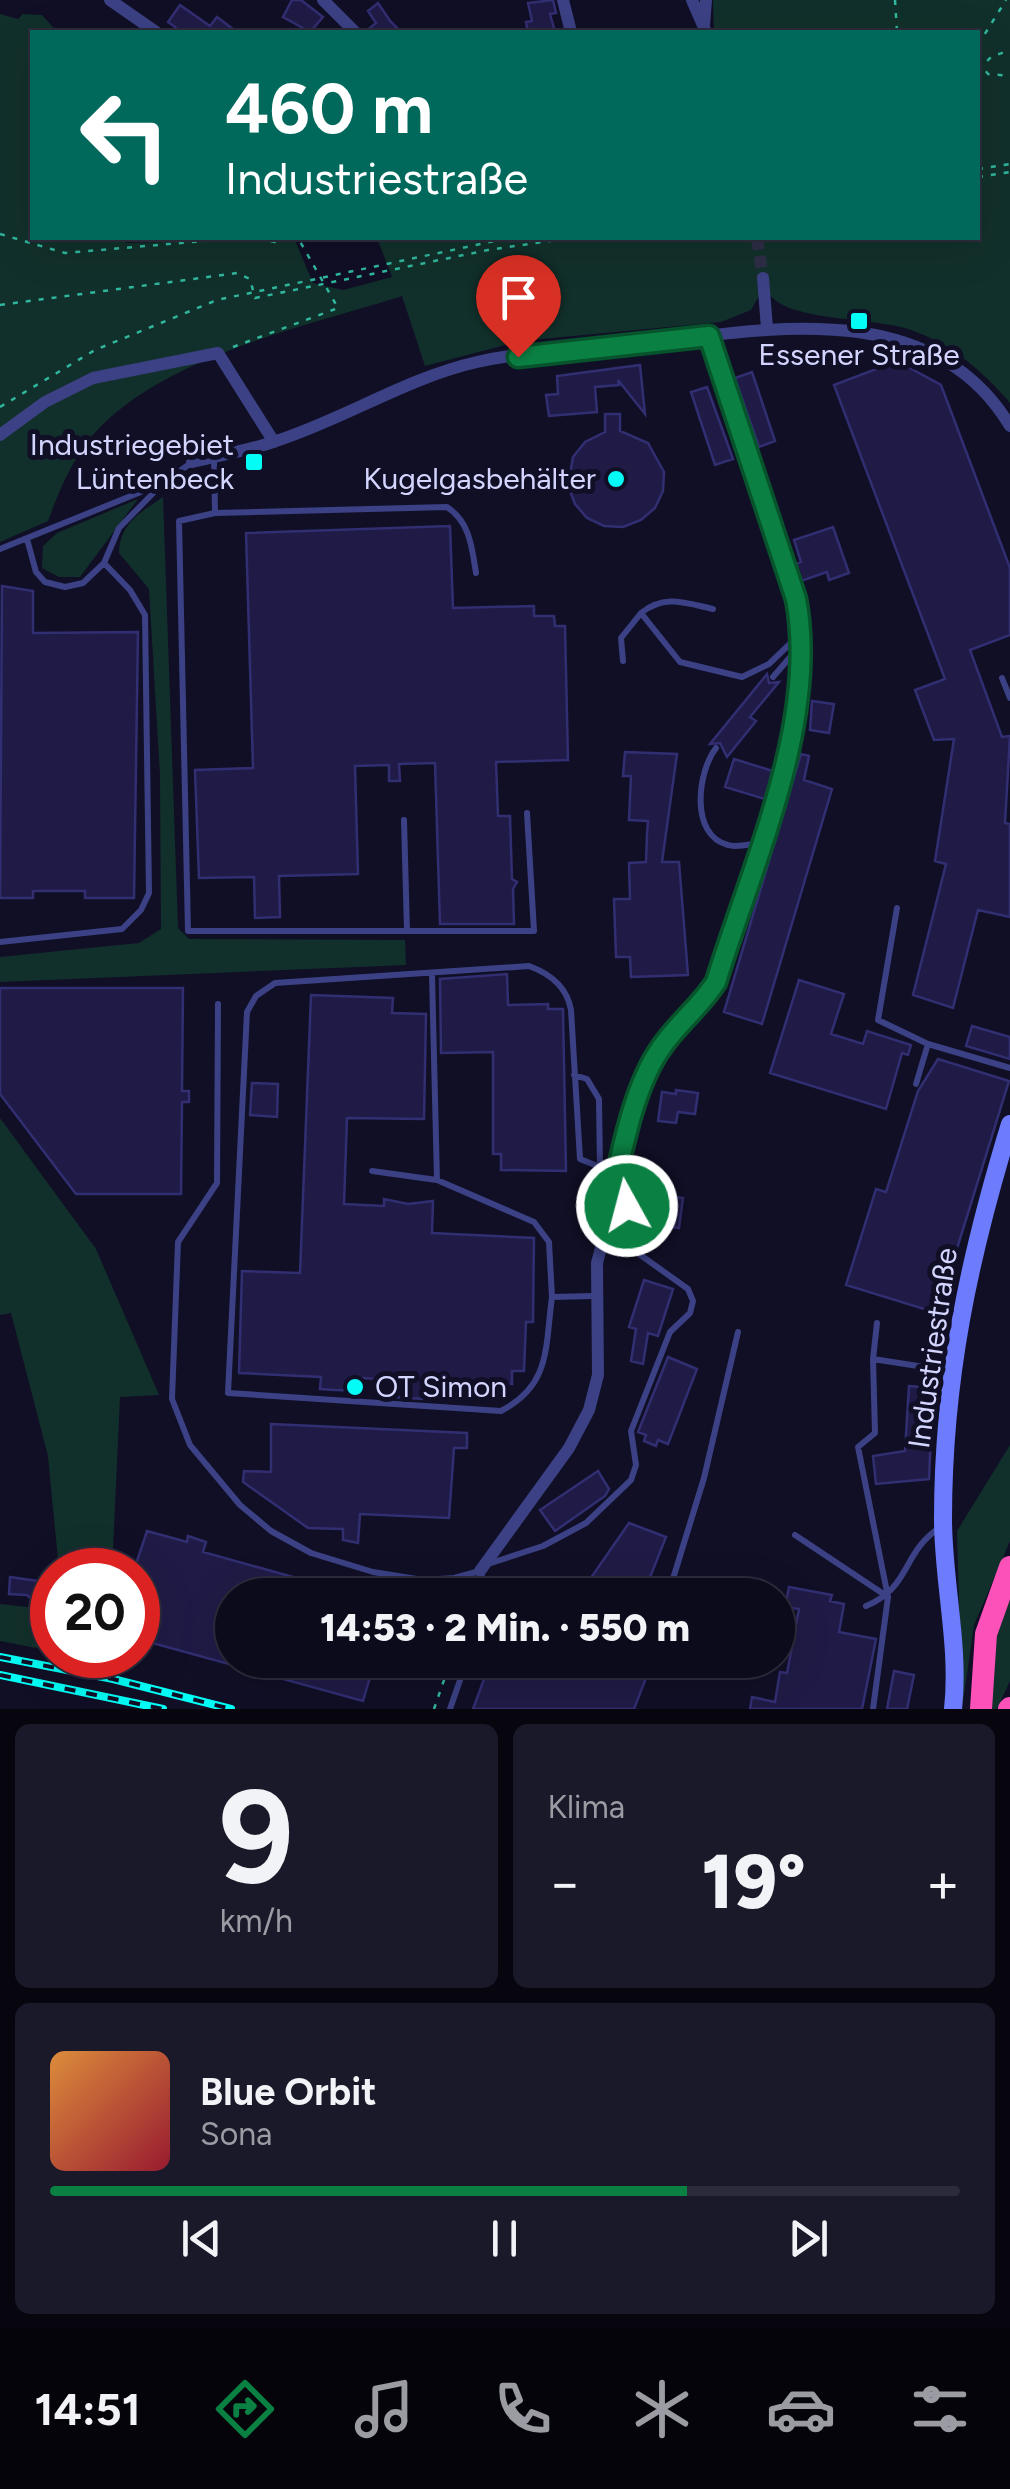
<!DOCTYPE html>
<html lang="de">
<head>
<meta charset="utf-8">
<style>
  :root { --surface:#0c0b1c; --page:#1a1929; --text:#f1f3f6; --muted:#9a9ba3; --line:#2c2b3b; --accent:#0b8043 }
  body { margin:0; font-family:Figtree,sans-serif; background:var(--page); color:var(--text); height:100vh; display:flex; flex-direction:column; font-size:38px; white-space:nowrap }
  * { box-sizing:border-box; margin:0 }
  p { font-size:32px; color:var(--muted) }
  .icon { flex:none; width:55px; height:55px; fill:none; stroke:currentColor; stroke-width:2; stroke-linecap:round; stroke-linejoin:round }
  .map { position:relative; height:1709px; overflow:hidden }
  .sheet { display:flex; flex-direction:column; gap:15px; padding:15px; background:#07060f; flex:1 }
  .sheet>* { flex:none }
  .hud { position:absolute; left:30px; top:30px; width:950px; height:210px; border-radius:0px; box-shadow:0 10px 40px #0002,0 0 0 2px var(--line); background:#00695c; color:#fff; overflow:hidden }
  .speed { position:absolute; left:30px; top:1548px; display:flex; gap:20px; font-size:50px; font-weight:700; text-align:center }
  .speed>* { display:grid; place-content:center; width:130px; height:130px; border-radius:50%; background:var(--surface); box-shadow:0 10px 40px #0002,0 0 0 2px var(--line); line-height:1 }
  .speed .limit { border:15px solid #d22; background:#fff; color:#111 }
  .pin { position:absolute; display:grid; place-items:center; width:85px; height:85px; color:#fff; margin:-102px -42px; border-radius:50% 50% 50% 0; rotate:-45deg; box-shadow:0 0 10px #0007 }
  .pin .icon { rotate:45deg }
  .me { position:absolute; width:110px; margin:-55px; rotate:353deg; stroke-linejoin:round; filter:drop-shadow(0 0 8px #0008) }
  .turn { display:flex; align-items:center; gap:35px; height:210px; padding:0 30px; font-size:45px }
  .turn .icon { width:130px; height:130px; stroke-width:2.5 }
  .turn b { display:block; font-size:70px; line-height:85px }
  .big { font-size:75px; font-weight:800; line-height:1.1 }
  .sheet .tile { flex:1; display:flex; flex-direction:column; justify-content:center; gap:15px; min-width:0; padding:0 35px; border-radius:15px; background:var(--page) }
  .sheet .dial { align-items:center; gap:0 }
  .dial b { font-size:130px; line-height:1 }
  .song { display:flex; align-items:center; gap:30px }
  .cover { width:120px; height:120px; border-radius:15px; background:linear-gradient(135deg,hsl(30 70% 55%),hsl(350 70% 35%)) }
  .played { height:10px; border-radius:5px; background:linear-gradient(90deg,var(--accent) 70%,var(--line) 70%) }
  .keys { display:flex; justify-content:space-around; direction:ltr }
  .heat { display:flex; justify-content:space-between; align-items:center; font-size:55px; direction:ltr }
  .sheet .tiles { flex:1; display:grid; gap:15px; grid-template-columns:1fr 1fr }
  .tile:last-child { grid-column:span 2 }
  .trip { position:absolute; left:215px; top:1578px; width:580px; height:100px; border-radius:50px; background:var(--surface); box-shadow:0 10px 40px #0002,0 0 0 2px var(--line); font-weight:800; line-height:100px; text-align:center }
  .dock { display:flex; height:160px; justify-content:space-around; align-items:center; background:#05040b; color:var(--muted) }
  .dock .icon { width:70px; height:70px }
  .dock .current { color:var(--accent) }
  .dock b { font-size:45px; color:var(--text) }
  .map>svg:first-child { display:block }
  .green { fill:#12302b }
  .building { fill:#1f1b46; stroke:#322e72; stroke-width:2.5 }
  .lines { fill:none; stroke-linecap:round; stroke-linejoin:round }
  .street-tunnel { stroke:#2d2d47; stroke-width:12; stroke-dasharray:12 6; stroke-linecap:butt }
  .path { stroke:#30b69d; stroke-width:2.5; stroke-dasharray:5 8; stroke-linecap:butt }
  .lane { stroke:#3b4184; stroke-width:6 }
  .street { stroke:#3b4184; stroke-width:12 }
  .secondary { stroke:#6c7cfd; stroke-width:18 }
  .highway { stroke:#fd51ba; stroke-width:22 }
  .rail-casing { stroke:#03fcf5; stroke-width:8 }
  .rail { stroke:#100f26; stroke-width:4; stroke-dasharray:11; stroke-linecap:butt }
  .route-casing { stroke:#07532c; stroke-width:25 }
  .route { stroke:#0b8043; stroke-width:18 }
  .poi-dot { fill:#03fcf5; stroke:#100f26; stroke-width:4 }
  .labels { text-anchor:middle; stroke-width:10; stroke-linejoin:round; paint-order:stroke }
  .poi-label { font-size:30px; fill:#d4d5ff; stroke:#100f26; text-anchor:end }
  .street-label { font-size:30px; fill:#d4d5ff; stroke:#100f26 }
</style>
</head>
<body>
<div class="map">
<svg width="1010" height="1709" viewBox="0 0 1010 1709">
  <rect width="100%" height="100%" fill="#100f26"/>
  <!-- green -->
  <path class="green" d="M713,0H1010V403C983,371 951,344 911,330C875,317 791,322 770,295L759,296L751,310L721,322L520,341L425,366L402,296C305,327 148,359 85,445C68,469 58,494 48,521L0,542V14L18,19L23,14L42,15L57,32H32V238H122L126,243L294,238L313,283L343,290L392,277L377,238H978V32H714Z
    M163,497L178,928L189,939L405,940L406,965L0,982V957L139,943L161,929L160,775L149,589L119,553C120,523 140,513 163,497Z
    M138,499L80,577H59L42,568L43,546L57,533Z
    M0,1118L96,1249L159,1395L120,1397L112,1570H59L48,1456L11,1313L0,1315Z
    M1010,1445V1541L974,1625L962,1709L957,1531Z
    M1010,1579V1681L997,1709H990L991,1663Z
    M0,1604L46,1609L52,1615V1651L0,1641Z"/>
  <!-- building -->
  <path class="building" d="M292,0H301L323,17L310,32L283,17Z
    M553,0L556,13L550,14L555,32H528L526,22L532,21L528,3Z
    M378,3L390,21L401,32H365L376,23L368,11Z
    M180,5L210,26L217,17L237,32H182L168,22Z
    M897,361L941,385L1010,568V635L970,650L1002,737L1010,736L1005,823L1010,824V917L978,910L953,1008L913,995L946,864L935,861L954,739L934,740L915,690L945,679L834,385Z
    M640,365L645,414L618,380L619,385L595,387L597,412L549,416L546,395L558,394L557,376Z
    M752,372L775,441L759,447L735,378Z
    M707,387L733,459L715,465L691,392Z
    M605,414H620V431L648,443L664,472L663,491L655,508L641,520L623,527L604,526L587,518L575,504L568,486L573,457L585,442L605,432Z
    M450,526L453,608L534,606V616H554L555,626H565L568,760L496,762L498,816H510L512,879L517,882L513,889L514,924H440L435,763L399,764L400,781H389V765L355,766L358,874L279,876L280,917L255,918L254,877L199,878L195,770L253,768L246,533Z
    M833,527L849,573L829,580L827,572L801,581L795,564L801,562L794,540Z
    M2,586L33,591V633L138,632L134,898H85V891H33V898H0Z
    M767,674L769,683L779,682L750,717L756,721L727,757L720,743L710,744Z
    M812,701L834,704L829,733L810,730Z
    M625,752L677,754L662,862H679L688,975L631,977L630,957H616L614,899H630L629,863L646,862L647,834L648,821L629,820L631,776H623Z
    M801,754L809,756L804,780L832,789L762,1024L724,1012Z
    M734,759L773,771L765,799L725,787Z
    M507,974L508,1005L548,1004V1009H563L566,1171L501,1170V1154H493V1052L441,1053L440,979Z
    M799,980L844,994L831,1034L863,1044L867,1031L911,1045L908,1055L902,1053L886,1109L770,1073Z
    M0,988H183L182,1091H189V1102H182L181,1194H76L0,1094Z
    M311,995L393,998L392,1013L426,1014L424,1119L347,1118L344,1204L384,1206V1199L408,1204L433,1201L432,1233L534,1238L533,1322H526L524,1371H512V1384L425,1381L424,1399L393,1397L394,1380L363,1378L362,1391L335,1390L320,1389L321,1377L239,1373L242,1271L300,1273Z
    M972,1026L1010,1037V1059L966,1046Z
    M938,1059L1009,1081L937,1313L846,1285L876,1189L886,1192L918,1091Z
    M252,1083L278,1084L277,1117L250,1115Z
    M676,1090L698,1093L695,1114L678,1112L676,1123L658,1121L662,1092L676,1094Z
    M663,1195L683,1198L679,1228L659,1225Z
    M644,1280L673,1289L658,1336L648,1333L643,1364L631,1361L636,1329L629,1327Z
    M668,1357L697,1369L668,1444L658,1440L656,1446L644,1441L646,1435L638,1432Z
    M909,1386L933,1388L929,1479L876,1484L873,1456L905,1451Z
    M271,1424L467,1433V1448H454L449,1518L360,1514L358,1543L343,1540V1529L308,1528L243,1482L244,1471L271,1472Z
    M598,1471L609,1489L605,1496L555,1531L540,1510Z
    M629,1523L666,1537L643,1595H579Z
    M147,1531L187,1542L188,1536L206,1542L203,1552L347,1592L232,1595V1660H375L363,1701L138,1639L134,1570Z
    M10,1577L52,1583V1600L35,1602L27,1595L9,1594Z
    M789,1587L832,1595L830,1601L844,1604L839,1632L876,1639L862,1709H750L752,1697L775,1702L780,1672L787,1673L799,1609L785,1607Z
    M491,1660H653L634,1709H473Z
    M894,1671L914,1675L907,1709H887Z"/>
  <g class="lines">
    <!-- street-tunnel -->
    <path class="street-tunnel" d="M757,238L763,278"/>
    <!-- path -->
    <path class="path" d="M895,0L897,32
      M978,45L1006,0
      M978,61L988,74L1010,76
      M978,70L991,57L1010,50
      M978,169L1010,164
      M978,177L1010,172
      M0,234L65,253L239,238
      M258,238L275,242L287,238
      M0,305L237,273L250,279L255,298L488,250L570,238
      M233,347L338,308L298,238
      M0,407L95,350L217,300L509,238
      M434,1709L451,1660"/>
    <!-- lane -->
    <path class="lane" d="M214,458L215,513L179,521L188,931H534L527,813
      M215,513L447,507C470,522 472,548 476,573
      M27,539L36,572L45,582L65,587L83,583L104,563L119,528L163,483
      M0,549L163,483L191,463
      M641,613C665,594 685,603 713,609
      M623,661L621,638L641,613L680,662L742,677L769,664L798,636
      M773,677L798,648
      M1002,678L1010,698
      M716,748C698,771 689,835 728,845C736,848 750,844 760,843
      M404,820L407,931
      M897,908L878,1020L928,1044L1010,1068
      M0,942L122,929L141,910L149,893L145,615L130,590L104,563
      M432,975L437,1180L534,1222L549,1242L552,1297L594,1296
      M218,1004L217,1183L178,1242L172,1399L190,1445L240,1505L271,1531L311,1553L373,1572L423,1580L454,1578L480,1571L489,1595
      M574,1075L587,1079L599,1099L600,1169
      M916,1084L928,1044
      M372,1171L437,1180
      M552,1297C545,1348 551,1385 501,1411L228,1393L247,1012L256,996L275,983L529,966C551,974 567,987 571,1010L580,1159L617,1174
      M877,1323L873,1359L950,1371
      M795,1535L888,1597
      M491,1563L543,1546L586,1523L631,1480L636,1465L631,1431L670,1332L690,1313L693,1301L688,1289L639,1254L618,1187
      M490,1591L517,1580L564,1595
      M668,1595L704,1478L738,1332
      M866,1606C912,1587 901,1552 942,1526
      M450,1709L467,1660
      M873,1709L888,1597L858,1447L875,1433L873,1359"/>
    <!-- street -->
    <path class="street" d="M110,0L156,32
      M323,0L355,32
      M563,0L571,32
      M692,0L706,32
      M704,25L706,0
      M763,278L767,328
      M0,435L45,402L93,378L218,353L274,442
      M192,462C219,455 247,451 273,442C343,420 406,378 477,362C528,350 584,350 636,344C762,330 931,294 1010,426
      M480,1571L569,1448L589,1410L598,1375L597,1263L649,1066C669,1035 697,1013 716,982C752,866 819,719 796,599L709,336"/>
    <!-- secondary -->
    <path class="secondary" d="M953,1709C960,1646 943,1582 943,1519C943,1378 969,1258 1010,1124"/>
    <!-- highway -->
    <path class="highway" d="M981,1709L986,1634L1010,1567
      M1009,1709L1010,1708"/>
    <defs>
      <path id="rail" d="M0,1657L113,1679L231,1709
        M0,1675L163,1709"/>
    </defs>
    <!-- rail casing -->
    <use href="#rail" class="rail-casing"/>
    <!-- rail -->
    <use href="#rail" class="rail"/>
  </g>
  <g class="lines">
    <defs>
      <path id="route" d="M518,357L709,336L796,599C819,721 752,865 716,982C700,1007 677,1024 661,1048C636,1083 624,1141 615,1182L627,1206"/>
    </defs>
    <!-- route casing -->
    <use href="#route" class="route-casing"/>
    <!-- route -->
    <use href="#route" class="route"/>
  </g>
  <!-- markers -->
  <g class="poi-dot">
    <rect x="849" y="311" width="20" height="20" rx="5"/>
    <rect x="244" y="452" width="20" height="20" rx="5"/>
    <circle cx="616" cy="479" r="10"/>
    <circle cx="355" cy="1387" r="10"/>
  </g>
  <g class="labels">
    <!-- poi labels -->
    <g class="poi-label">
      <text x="859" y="365" text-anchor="middle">Essener Straße</text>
      <text x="234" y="455">Industriegebiet<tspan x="234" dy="34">Lüntenbeck</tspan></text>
      <text x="596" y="489">Kugelgasbehälter</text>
      <text x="375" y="1397" text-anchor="start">OT Simon</text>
    </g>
    <!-- street labels -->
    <g class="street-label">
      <text transform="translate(933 1348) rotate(-82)" y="10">Industriestraße</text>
    </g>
  </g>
</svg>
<div class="speed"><div class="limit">20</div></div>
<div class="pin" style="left:518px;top:357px;background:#d93025"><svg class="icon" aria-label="arrive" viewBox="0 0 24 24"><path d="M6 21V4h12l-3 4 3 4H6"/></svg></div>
<svg class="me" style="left:627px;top:1206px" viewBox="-20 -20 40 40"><circle r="17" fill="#0b8043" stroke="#fff" stroke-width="3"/><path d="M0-11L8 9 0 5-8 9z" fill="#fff"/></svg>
<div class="trip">14:53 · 2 Min. · 550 m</div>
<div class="hud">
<div class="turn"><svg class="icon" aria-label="left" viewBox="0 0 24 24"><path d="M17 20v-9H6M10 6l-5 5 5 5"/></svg><div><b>460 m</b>Industriestraße</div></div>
</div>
</div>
<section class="sheet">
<div class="tiles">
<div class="tile dial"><b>9</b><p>km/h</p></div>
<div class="tile"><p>Klima</p>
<div class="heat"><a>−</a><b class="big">19°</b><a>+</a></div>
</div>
<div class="tile">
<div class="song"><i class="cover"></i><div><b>Blue Orbit</b><p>Sona</p></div></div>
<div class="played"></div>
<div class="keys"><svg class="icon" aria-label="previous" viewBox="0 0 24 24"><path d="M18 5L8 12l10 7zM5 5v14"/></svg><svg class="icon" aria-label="pause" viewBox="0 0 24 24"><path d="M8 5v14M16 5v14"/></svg><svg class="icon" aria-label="next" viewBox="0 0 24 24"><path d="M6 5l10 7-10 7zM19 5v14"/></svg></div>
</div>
</div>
</section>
<nav class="dock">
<b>14:51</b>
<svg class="icon current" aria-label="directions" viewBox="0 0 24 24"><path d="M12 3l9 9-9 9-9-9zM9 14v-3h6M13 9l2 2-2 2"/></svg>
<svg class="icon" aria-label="music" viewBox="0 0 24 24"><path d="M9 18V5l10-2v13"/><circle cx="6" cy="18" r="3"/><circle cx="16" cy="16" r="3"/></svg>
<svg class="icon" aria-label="phone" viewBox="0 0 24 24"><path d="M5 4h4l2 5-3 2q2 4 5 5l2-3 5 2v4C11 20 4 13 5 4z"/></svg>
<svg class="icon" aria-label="climate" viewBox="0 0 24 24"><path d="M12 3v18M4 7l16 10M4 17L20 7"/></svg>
<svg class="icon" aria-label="car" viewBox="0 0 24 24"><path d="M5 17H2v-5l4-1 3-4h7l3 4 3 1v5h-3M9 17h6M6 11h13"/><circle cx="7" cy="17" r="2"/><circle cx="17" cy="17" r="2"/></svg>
<svg class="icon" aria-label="filters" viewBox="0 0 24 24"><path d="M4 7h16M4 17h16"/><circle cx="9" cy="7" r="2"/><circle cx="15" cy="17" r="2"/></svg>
</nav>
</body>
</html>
